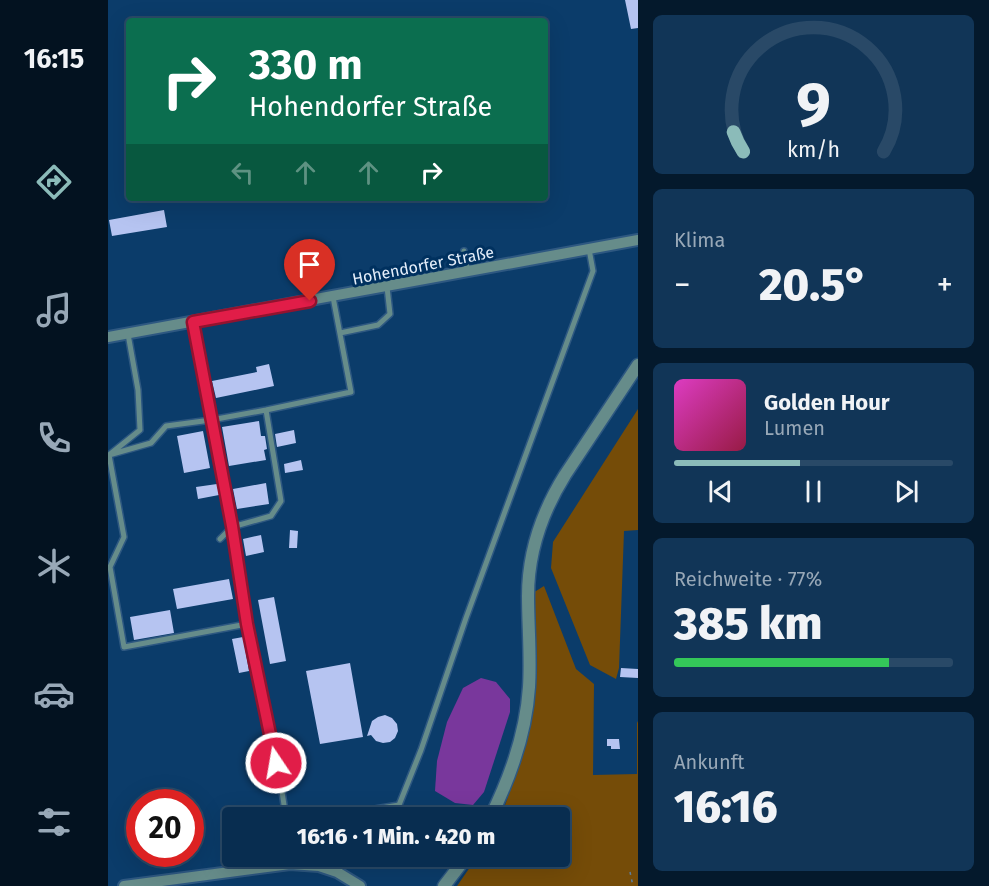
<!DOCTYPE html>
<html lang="de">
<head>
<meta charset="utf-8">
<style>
  :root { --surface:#082d50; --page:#113557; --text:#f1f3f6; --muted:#98a8b7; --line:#294967; --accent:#8bbbb9 }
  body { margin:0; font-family:"Fira Sans",sans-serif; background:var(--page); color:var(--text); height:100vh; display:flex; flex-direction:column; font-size:22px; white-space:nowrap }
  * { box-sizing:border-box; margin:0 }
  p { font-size:20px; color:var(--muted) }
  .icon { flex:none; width:33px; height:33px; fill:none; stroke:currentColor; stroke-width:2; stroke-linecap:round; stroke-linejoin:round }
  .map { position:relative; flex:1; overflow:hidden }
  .drawer { display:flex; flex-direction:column; gap:15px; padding:15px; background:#04192c; width:351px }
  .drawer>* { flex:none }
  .guide { position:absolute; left:18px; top:18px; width:422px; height:183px; border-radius:6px; box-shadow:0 6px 24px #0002,0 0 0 2px var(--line); background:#0b6e4f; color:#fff; overflow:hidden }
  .speed { position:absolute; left:18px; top:789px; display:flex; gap:12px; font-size:30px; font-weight:700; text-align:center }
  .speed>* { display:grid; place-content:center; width:78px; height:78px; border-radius:50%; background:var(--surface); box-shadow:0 6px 24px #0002,0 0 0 2px var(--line); line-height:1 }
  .speed .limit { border:9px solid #d22; background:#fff; color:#111 }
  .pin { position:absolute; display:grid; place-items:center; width:51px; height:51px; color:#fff; margin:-62px -26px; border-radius:50% 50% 50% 0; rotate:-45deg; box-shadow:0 0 6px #0007 }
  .pin .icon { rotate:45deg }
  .me { position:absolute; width:66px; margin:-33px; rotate:348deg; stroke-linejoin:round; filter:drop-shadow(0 0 4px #0008) }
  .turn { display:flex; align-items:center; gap:21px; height:126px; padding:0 24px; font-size:27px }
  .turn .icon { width:78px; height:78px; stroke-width:2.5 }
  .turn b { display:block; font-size:42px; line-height:51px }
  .lanes { display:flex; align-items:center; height:57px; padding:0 24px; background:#0003; justify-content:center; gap:30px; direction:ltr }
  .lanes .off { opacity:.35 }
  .big { font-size:45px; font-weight:800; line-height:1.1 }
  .drawer .widget { flex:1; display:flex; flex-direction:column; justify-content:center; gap:9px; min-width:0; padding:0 21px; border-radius:9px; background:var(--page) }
  .drawer .dial { align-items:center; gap:0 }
  .dial svg { height:156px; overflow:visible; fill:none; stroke:var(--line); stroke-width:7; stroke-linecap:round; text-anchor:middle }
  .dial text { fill:var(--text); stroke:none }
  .song { display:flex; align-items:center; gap:18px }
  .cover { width:72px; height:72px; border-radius:9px; background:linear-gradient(135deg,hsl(310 70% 55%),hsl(340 70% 35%)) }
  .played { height:6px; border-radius:3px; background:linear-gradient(90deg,var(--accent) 45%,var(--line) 45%) }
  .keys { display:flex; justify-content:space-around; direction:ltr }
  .heat { display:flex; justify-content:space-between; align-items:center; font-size:33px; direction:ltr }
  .charge { height:9px; border-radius:4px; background:linear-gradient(90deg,#34c759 77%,var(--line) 0) }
  .trip { position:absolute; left:114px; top:807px; width:348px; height:60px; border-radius:6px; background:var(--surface); box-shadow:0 6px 24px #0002,0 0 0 2px var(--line); font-weight:800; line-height:60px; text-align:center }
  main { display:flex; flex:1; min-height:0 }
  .tab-bar { display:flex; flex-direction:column; width:108px; justify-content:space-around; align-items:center; background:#031220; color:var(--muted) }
  .tab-bar .icon { width:42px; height:42px }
  .tab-bar .current { color:var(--accent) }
  .tab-bar b { font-size:27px; color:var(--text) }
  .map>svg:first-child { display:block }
  .green { fill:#754c08 }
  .water { fill:#79379c }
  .building { fill:#b6c4f1 }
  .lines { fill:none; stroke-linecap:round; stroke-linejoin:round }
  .service-casing { stroke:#2e5881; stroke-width:8 }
  .minor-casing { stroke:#2e5881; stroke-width:14 }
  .tertiary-casing { stroke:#2e5881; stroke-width:15 }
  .path { stroke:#5c7fa0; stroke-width:1.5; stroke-dasharray:3 4.5; stroke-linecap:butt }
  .service { stroke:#668c8a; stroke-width:5 }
  .minor { stroke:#668c8a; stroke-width:10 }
  .tertiary { stroke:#668c8a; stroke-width:12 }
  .route-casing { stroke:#92132f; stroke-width:15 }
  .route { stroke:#e11d48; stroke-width:10 }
  .labels { text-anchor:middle; stroke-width:6; stroke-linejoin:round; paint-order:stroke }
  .street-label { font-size:16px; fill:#e4eefa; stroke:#00315f }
</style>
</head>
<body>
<main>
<nav class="tab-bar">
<b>16:15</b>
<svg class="icon current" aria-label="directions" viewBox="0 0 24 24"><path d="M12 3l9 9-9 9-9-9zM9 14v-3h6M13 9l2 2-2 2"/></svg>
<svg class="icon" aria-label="music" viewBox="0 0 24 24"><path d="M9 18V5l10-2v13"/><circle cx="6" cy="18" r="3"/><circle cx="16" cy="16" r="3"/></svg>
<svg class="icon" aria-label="phone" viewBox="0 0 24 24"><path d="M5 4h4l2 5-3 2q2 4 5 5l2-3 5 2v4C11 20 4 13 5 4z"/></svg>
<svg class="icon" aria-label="climate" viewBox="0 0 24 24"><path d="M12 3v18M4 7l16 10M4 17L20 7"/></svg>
<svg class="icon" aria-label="car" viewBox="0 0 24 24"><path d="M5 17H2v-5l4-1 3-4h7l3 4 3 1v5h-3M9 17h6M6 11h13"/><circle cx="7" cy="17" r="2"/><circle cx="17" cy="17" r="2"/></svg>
<svg class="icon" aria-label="filters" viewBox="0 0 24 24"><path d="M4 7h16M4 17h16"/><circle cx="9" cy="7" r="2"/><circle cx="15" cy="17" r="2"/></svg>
</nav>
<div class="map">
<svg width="530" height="886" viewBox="0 0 530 886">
  <rect width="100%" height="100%" fill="#0b3c6a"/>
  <!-- green -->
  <path class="green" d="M530,409V530L516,531L511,668L508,679L482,665L443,568L445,542Z
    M436,586L468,669L486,684L485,775L529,774V723L530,721V886H349L369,857L452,856V818L393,817L409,770L425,685L421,592L428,591Z"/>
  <!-- water -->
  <path class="water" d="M373,678L388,682L402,699V712L376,792L365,805L347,803L327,791L329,761L339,722L355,688Z"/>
  <!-- building -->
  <path class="building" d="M517,0H530V28L523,29Z
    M56,210L59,227L4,236L1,220Z
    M161,364L166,386L108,398L104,381L149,372L148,367Z
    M151,421L153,436H157L159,449L156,450L158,460L121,466L114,427Z
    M186,430L188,443L169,447L167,434Z
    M95,431L102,468L76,473L69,436Z
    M193,460L195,470L177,473L176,464Z
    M158,483L161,504L129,509L125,489Z
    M109,484L111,495L90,499L88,487Z
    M182,530L190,531L189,548H181Z
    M153,535L156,552L138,556L135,539Z
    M121,579L125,599L69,609L65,589Z
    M166,597L178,661L162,664L150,600Z
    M62,610L66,633L26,640L22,617Z
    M135,637L141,671L131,673L124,639Z
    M242,663L255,737L212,744L198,671Z
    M513,668L530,669V678L512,677Z
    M277,715L284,718L289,724L290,731L287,738L282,742L275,743L268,741L263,735L259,736L264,721L270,717Z
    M499,739H511L512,749H503V746H499Z"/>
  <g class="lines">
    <defs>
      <path id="service" d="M356,251L360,272
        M232,333L270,325L282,314L279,287
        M20,334L30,390L32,430L1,455L43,443L58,426L103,420L85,322
        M0,455H1L16,537L2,567L16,647L139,624L173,785L178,818
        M112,539L124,527L163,516L173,501L158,410
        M139,624L124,527L103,420L158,410L243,392L225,297
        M213,818L291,805L313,750L358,618L485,271L481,249"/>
      <path id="minor" d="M0,337L530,240
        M16,886L182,864L211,866L229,872L252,886"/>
      <path id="tertiary" d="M382,818C403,776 418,734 421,687C423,657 420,626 420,596C420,552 434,512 457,475L530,365
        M336,886L359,856"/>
    </defs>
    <!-- service casing -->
    <use href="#service" class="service-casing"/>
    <!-- minor casing -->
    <use href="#minor" class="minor-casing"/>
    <!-- tertiary casing -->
    <use href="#tertiary" class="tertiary-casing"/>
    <!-- path -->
    <path class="path" d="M522,872L525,886"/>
    <!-- service -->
    <use href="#service" class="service"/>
    <!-- minor -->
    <use href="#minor" class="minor"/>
    <!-- tertiary -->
    <use href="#tertiary" class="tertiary"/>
  </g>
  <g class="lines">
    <defs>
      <path id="route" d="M168,763L139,624L124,526L85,322L202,301"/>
    </defs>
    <!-- route casing -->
    <use href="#route" class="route-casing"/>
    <!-- route -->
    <use href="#route" class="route"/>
  </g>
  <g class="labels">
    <!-- street labels -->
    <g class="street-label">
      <text transform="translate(315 265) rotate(-11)" y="6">Hohendorfer Straße</text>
    </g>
  </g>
</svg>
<div class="speed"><div class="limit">20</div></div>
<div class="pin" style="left:202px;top:301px;background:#d93025"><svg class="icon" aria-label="arrive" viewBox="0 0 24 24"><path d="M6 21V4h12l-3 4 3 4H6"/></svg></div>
<svg class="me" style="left:168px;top:763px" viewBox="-20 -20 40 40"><circle r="17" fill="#e11d48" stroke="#fff" stroke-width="3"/><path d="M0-11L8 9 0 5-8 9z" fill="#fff"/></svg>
<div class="trip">16:16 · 1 Min. · 420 m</div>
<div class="guide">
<div class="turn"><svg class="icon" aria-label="right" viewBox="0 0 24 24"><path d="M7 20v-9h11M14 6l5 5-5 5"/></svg><div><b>330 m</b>Hohendorfer Straße</div></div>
<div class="lanes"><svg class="icon off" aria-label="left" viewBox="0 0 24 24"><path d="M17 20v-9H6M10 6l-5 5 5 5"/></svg><svg class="icon off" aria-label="ahead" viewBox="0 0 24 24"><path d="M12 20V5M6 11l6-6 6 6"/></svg><svg class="icon off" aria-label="ahead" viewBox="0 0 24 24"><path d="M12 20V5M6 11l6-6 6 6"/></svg><svg class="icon" aria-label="right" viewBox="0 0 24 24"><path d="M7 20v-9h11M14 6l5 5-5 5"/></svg></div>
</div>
</div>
<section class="drawer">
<div class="widget dial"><svg viewBox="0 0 100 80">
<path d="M14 69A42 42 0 1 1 86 69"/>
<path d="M14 69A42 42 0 0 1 9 59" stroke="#8bbbb9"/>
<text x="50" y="56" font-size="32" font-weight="700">9</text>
<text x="50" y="72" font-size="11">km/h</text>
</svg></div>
<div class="widget"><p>Klima</p>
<div class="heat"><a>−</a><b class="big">20.5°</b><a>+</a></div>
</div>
<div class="widget">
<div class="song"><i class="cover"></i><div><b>Golden Hour</b><p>Lumen</p></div></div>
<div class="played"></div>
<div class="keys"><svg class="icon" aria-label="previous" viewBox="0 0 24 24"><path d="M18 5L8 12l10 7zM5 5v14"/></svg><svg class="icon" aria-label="pause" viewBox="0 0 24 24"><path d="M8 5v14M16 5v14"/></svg><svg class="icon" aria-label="next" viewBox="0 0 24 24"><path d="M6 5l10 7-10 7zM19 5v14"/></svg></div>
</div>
<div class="widget"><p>Reichweite · 77%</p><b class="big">385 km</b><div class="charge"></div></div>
<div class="widget"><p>Ankunft</p><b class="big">16:16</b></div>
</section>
</main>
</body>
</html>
